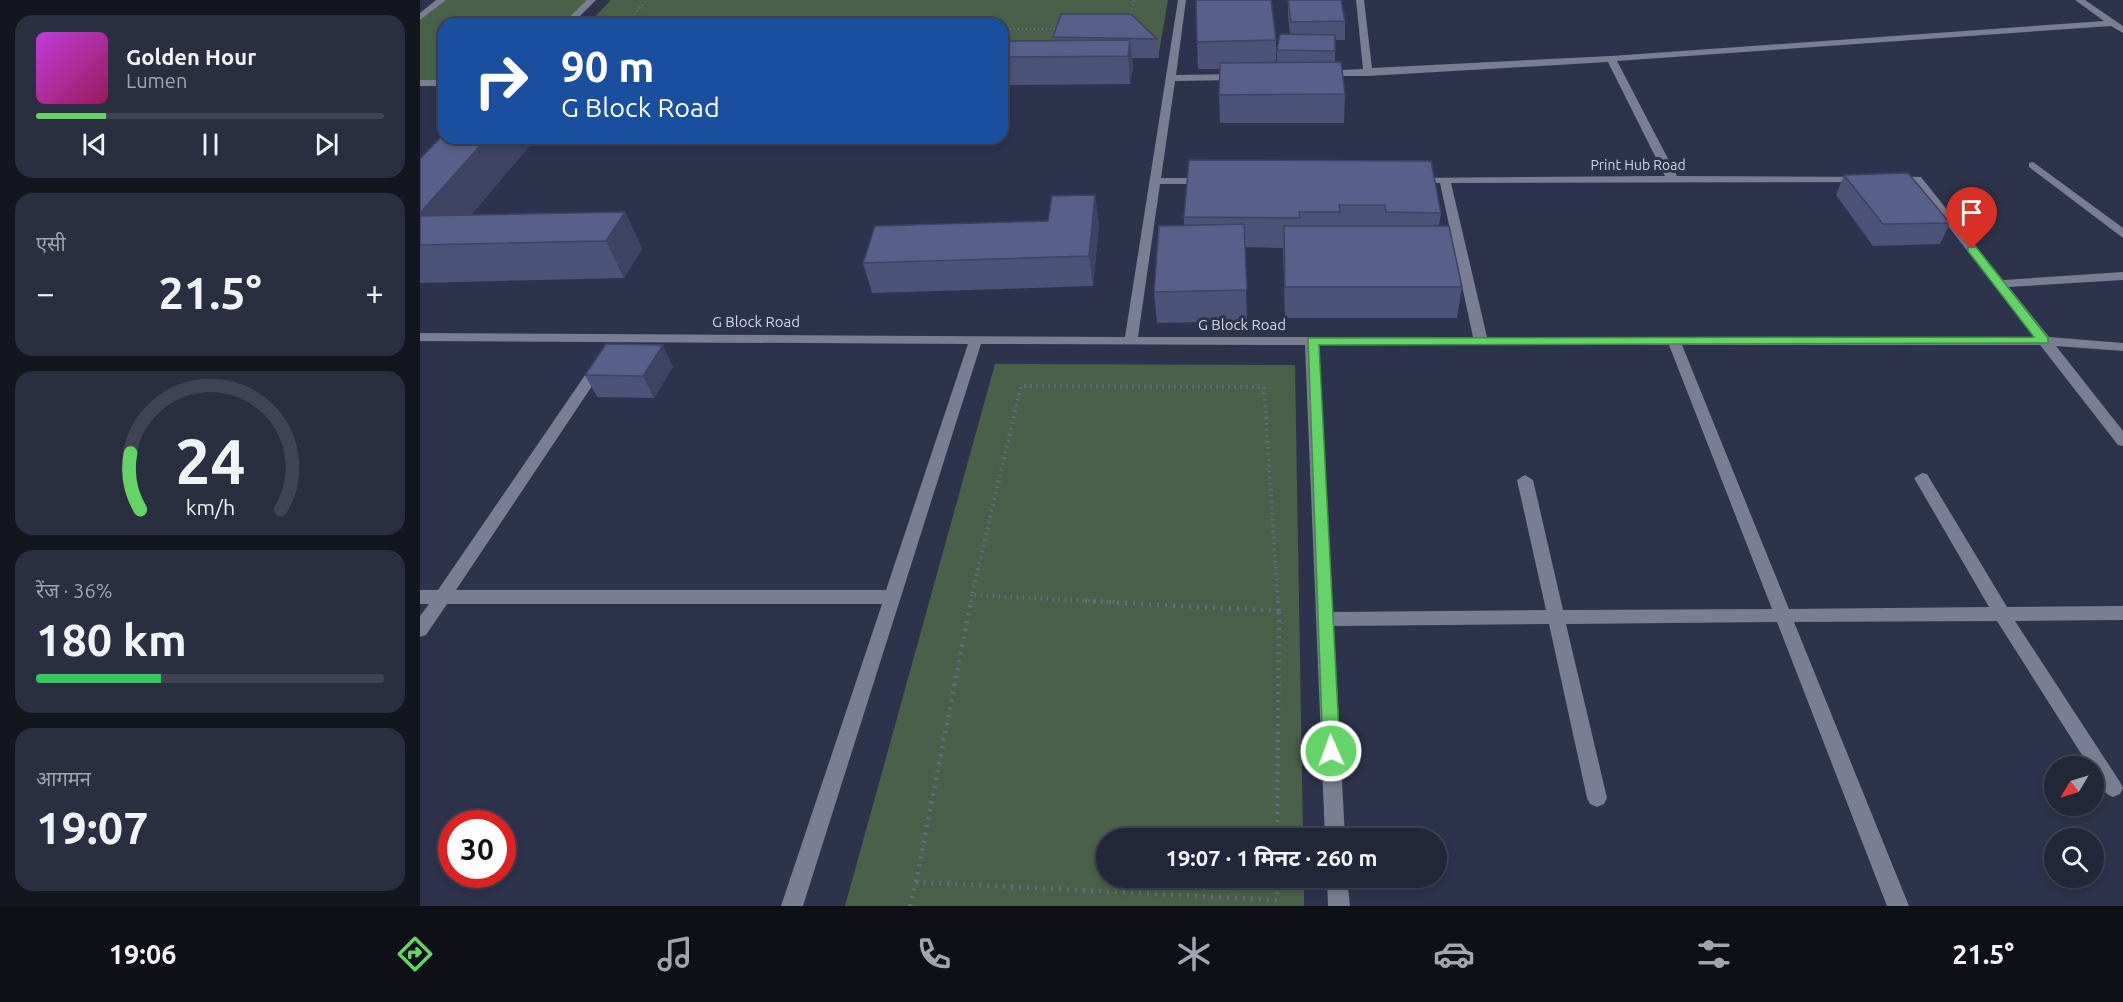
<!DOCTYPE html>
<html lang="hi">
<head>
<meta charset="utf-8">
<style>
  :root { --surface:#222639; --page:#2a2e41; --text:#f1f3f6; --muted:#a2a5ae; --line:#3f4353; --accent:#65d467 }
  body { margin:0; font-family:Ubuntu,"Noto Sans Devanagari",sans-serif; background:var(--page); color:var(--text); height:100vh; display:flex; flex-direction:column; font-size:22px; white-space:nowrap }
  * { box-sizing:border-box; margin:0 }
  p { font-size:20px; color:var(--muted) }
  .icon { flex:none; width:33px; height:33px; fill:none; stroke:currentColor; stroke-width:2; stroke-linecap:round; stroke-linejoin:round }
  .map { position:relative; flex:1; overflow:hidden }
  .details { display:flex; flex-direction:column; gap:15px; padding:15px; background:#13151f; width:420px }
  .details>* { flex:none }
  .guide { position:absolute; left:18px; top:18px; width:570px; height:126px; border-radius:18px; box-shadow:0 3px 9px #0003,0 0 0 2px var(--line); background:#1a4fa0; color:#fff; overflow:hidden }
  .needle { width:39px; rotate:232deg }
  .fabs { position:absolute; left:1624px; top:756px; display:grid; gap:12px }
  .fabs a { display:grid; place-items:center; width:60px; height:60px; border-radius:50%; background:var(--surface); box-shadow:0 3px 9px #0003,0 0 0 2px var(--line); font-size:30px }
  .speed { position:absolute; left:18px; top:810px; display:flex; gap:12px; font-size:30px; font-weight:700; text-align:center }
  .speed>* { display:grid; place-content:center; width:78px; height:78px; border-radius:50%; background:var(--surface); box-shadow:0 3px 9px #0003,0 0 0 2px var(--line); line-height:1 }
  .speed .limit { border:9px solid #d22; background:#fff; color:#111 }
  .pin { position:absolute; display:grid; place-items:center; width:51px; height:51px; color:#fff; margin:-62px -26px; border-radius:50% 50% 50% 0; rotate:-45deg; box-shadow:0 0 6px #0007 }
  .pin .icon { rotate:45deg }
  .me { position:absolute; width:66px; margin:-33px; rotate:358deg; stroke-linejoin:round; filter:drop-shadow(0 0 4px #0008) }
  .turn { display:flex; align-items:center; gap:21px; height:126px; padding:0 24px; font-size:27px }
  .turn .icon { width:78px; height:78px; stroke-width:2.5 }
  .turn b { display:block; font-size:42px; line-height:51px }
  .big { font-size:45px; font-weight:700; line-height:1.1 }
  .details .tile { flex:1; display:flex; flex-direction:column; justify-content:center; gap:9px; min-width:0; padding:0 21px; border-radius:18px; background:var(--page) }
  .details .dial { align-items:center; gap:0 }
  .dial svg { height:156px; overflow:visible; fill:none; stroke:var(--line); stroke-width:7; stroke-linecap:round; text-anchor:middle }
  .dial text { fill:var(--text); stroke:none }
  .song { display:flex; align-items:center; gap:18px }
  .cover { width:72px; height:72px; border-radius:9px; background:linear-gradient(135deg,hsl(290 70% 55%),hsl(330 70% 35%)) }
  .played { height:6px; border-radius:3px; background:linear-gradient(90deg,var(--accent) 20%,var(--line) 20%) }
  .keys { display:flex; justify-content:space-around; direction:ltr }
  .heat { display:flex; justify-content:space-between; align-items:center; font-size:33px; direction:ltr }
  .charge { height:9px; border-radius:4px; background:linear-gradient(90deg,#34c759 36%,var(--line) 0) }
  .trip { position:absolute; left:676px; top:828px; width:351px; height:60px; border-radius:30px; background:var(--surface); box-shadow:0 3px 9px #0003,0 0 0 2px var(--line); font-weight:700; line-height:60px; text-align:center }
  .tab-bar { display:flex; height:96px; justify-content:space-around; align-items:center; background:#0e0f17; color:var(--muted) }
  .tab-bar .icon { width:42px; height:42px }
  .tab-bar .current { color:var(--accent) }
  .tab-bar b { font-size:27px; color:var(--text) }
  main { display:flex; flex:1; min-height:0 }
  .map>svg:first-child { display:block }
  .green { fill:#496049 }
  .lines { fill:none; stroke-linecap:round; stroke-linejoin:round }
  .path-far2 { stroke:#666c82; stroke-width:2; stroke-dasharray:1 3; stroke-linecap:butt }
  .path-far1 { stroke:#666c82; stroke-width:4; stroke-dasharray:1.5 4.5; stroke-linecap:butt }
  .path { stroke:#666c82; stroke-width:4.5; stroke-dasharray:2 6; stroke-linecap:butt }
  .minor { fill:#797e92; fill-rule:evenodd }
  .wall { fill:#4b5376 }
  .shaded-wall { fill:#3d4360 }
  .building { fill:#576089; stroke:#3d4360; stroke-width:1.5 }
  .route { fill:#65d467; stroke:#428a43; stroke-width:1.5 }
  .labels { text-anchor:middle; stroke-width:6; stroke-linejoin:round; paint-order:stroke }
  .far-street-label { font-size:14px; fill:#d1d5e5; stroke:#2d334c }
  .street-label { font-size:15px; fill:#d1d5e5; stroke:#2d334c }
</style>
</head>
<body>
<main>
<section class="details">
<div class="tile">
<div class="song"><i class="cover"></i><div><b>Golden Hour</b><p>Lumen</p></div></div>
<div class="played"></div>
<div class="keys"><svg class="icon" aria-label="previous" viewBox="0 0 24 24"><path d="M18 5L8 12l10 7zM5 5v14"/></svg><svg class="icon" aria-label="pause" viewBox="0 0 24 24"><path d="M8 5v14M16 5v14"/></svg><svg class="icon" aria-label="next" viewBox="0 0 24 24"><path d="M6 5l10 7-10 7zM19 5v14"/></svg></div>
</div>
<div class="tile"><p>एसी</p>
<div class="heat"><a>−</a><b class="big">21.5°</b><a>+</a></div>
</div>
<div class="tile dial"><svg viewBox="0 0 100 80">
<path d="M14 69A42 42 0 1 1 86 69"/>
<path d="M14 69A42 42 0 0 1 9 40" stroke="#65d467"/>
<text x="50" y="56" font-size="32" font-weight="700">24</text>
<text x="50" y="72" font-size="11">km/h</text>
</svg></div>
<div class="tile"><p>रेंज · 36%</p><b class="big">180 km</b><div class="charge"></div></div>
<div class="tile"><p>आगमन</p><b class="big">19:07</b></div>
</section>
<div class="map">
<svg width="1703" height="906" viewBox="0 0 1703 906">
  <rect width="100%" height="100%" fill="#2d334c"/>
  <!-- green -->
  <path class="green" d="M22,0H172L147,24H24V83H0V17Z
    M191,0H748L738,58H582V24H168Z
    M575,364L875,365L883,838H687V878H884V906H425Z"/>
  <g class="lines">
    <!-- path-far2 -->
    <path class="path-far2" d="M710,17L714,0
      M207,24L226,0
      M582,29H640"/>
    <!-- path-far1 -->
    <path class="path-far1" d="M551,602L552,595
      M694,602L552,595L601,386L844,387L858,602"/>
    <!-- path -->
    <path class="path" d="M665,601L859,611
      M858,601L859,611
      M857,838L859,611
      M496,882L551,601
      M490,906L496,882L857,900V878"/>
    <!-- minor -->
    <path class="minor" d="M16,0H26L0,20V13Z
      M167,0H176L152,24H142Z
      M758,0H766L756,75L819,74L824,77L819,80L755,81L741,178H786L792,181L786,184H740L718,337H1053L1020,183L992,182V178L1245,176L1188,62L948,76H900L898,74L903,71L943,69L936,0H944L952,68L1191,56L1684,21L1655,0H1665L1703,26V33L1691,26L1197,61L1257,176L1447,177V181L1443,182L1031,183L1067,337H1614L1494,182L1469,181V177L1473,176L1501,177L1583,280L1703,272V280L1589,287L1629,337L1703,343V351L1636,346L1703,431V446L1698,445L1620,345H1262L1369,609L1569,607L1494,478L1502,473L1507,474L1587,607L1703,606V620L1595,621L1700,782L1703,788L1700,794L1693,797C1682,793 1674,778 1674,766H1669L1577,621L1374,622L1489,906H1467L1357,622L1146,624L1187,798L1184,804L1177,807L1170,804L1167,798L1129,624L914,626L925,838H905L885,345L561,344L383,906H361L462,604H27L6,635L0,637V616L9,604H0V590H18L174,362L179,361L186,365L36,590H466L548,344L0,341V333L705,337ZM899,345H1249L1352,609L1143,610L1113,480L1105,475L1097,480L1126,610L913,612Z
      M0,80H24V86H0Z
      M1613,162L1703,228V238L1609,167V163Z
      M907,878H927L930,906H908Z"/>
  </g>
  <!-- wall -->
  <path class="wall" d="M868,0L925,21V40H915V62L925,94L924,123H800L799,95L800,69H778L777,42L856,40V62H857V50L870,34L868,16Z
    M633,37L737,39L739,58H712L713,67L710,84L582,85V41H634Z
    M24,138H116L51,215L205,212L222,249L204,278L0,283V159Z
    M769,160L1021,213L1019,226L1042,287L1037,318H865L863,248L825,247L827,321L737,323L734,292L764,225V217Z
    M1424,175L1530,223L1520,244L1453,246L1416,195Z
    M679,224L673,286L452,293L443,263Z
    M253,367L234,398L177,397L165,375Z"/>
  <!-- shaded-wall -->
  <path class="shaded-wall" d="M710,40L713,67L710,84L708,56Z
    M67,138H116L27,244L0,221V213Z
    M675,195L679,224L673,286L669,256Z
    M205,212L222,249L204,278L186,241Z
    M243,345L253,367L234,398L223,376Z"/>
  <!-- building -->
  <path class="building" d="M776,0H851L856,40L777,42Z
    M868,0H921L925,21L871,22Z
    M641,14H711L737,39L633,37Z
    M860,34L915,35V51L857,50Z
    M710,40L708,56L582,57V41Z
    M921,62L925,94L799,95L800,63Z
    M24,134V138H67L0,213V159Z
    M769,160L1011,161L1021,213L966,212L965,205H919L920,212H879L880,218L764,217Z
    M1488,173L1530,223L1463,224L1424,175Z
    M675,195L669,256L443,263L455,226L628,221L632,196Z
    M205,212L186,241L0,245V216Z
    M824,224L827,290L734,292L739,226Z
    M864,226H1029L1042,287H865Z
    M186,344L243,345L223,376L165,375Z"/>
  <!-- route -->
  <path class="route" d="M1548,247H1556L1628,338V343L899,345L920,751L917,756L911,758L905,756L903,751L888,338L1614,337L1548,251Z"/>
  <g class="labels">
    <!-- far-street labels -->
    <g class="far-street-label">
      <text x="1218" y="170">Print Hub Road</text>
    </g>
    <!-- street labels -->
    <g class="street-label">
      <text x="336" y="327">G Block Road</text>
      <text x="822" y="330">G Block Road</text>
    </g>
  </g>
</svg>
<div class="fabs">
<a><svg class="needle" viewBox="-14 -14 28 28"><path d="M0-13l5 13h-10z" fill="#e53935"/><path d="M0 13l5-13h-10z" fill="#a2a5ae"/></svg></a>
<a><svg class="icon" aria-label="search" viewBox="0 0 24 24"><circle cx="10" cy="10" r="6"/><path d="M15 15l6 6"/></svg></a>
</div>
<div class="speed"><div class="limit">30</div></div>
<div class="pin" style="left:1552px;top:249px;background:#d93025"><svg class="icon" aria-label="arrive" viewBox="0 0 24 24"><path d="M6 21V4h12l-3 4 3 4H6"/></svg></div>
<svg class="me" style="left:911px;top:751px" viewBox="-20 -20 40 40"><circle r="17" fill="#65d467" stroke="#fff" stroke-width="3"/><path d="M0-11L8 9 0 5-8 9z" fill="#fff"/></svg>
<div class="trip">19:07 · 1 मिनट · 260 m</div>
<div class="guide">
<div class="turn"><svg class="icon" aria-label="right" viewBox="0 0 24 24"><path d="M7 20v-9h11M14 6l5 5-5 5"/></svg><div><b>90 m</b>G Block Road</div></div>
</div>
</div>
</main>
<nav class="tab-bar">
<b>19:06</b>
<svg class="icon current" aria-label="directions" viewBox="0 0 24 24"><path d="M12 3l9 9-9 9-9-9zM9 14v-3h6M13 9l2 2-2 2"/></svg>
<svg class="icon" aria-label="music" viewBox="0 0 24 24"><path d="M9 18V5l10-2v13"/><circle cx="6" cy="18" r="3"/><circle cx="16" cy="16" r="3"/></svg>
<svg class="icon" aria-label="phone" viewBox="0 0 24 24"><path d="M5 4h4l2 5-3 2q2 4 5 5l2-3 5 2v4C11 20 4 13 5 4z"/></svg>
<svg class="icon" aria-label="climate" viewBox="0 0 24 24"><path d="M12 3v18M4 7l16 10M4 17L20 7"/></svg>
<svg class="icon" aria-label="car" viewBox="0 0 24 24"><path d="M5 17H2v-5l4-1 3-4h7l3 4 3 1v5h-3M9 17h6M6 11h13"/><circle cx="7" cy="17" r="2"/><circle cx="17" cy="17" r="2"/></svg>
<svg class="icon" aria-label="filters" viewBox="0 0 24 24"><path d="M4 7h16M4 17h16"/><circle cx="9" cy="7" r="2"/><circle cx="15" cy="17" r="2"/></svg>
<b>21.5°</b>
</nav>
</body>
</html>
